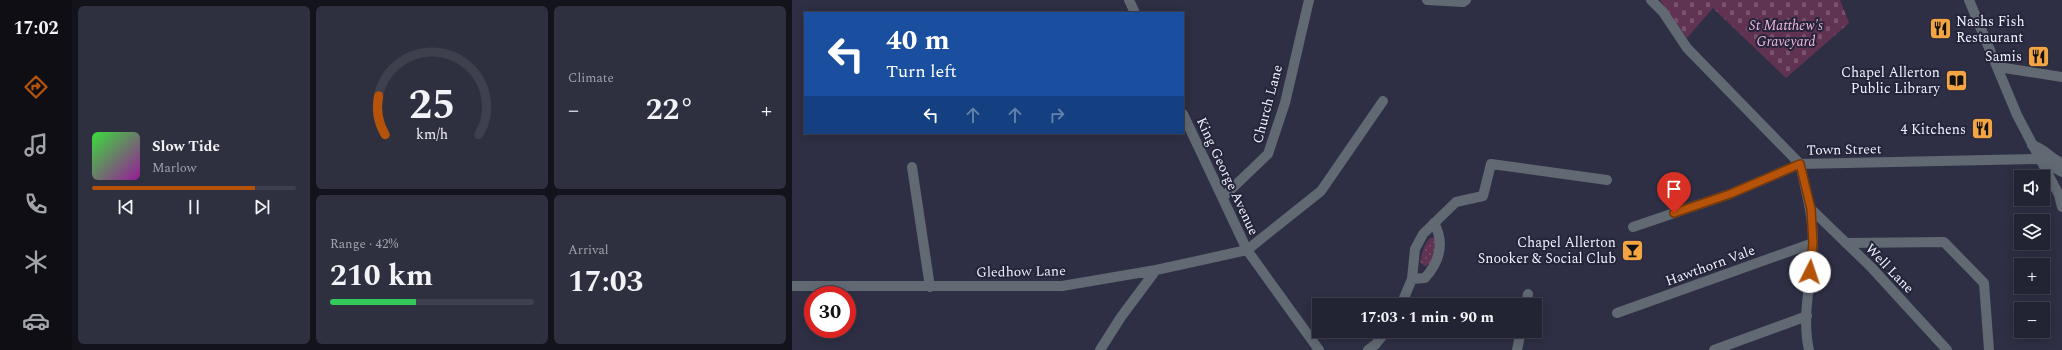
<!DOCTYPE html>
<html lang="en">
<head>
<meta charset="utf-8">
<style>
  :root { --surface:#222333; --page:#2e2f3f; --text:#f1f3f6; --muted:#a2a4ac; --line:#3f404e; --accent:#b45309 }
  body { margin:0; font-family:Spectral,serif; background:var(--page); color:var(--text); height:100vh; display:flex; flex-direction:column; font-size:15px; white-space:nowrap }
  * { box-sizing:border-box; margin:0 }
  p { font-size:13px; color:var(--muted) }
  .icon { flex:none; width:22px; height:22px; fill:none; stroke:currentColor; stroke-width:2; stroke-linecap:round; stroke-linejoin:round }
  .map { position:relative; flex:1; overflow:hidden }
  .panel { display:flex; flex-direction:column; gap:6px; padding:6px; background:#13131c; width:720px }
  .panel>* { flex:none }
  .hud { position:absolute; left:12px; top:12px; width:380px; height:122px; border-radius:0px; box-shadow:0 2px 10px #0003,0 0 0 1px var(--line); background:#1a4fa0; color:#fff; overflow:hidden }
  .buttons { position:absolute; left:1222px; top:170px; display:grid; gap:8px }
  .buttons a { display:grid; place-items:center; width:36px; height:36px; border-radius:0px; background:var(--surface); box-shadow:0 2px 10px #0003,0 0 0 1px var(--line); font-size:20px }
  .speed { position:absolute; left:12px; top:286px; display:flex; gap:8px; font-size:20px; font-weight:700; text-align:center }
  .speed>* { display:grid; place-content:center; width:52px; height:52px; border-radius:50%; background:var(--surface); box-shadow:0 2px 10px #0003,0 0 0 1px var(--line); line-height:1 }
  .speed .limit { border:6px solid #d22; background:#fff; color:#111 }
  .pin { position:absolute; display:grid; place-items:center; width:34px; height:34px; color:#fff; margin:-41px -17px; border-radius:50% 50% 50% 0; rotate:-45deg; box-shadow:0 0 4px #0007 }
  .pin .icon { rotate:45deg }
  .me { position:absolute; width:44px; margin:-22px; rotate:4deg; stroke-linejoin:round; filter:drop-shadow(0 0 3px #0008) }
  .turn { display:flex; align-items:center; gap:14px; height:84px; padding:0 16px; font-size:18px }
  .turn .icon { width:52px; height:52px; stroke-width:2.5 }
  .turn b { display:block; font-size:28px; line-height:34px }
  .lanes { display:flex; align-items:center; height:38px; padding:0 16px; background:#0003; justify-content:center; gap:20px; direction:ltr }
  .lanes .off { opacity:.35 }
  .big { font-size:30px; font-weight:700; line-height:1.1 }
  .panel .card { flex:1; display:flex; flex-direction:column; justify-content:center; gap:6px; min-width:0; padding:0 14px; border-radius:6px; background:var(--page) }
  .panel .dial { align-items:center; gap:0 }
  .dial svg { height:104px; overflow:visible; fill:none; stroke:var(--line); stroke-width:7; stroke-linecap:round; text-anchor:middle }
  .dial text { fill:var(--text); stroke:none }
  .song { display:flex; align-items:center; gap:12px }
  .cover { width:48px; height:48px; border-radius:6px; background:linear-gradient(135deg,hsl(120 70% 55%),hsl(300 70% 35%)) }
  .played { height:4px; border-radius:2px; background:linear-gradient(90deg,var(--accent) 80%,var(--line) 80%) }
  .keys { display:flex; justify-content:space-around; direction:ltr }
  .heat { display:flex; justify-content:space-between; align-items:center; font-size:22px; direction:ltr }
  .charge { height:6px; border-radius:3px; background:linear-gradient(90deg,#34c759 42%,var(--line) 0) }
  .panel .tiles { flex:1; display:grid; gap:6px; grid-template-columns:repeat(3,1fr) }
  .card:first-child { grid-row:span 2 }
  .trip { position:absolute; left:520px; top:298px; width:230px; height:40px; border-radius:0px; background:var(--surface); box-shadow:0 2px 10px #0003,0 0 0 1px var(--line); font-weight:700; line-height:40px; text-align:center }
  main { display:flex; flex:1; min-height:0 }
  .tab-bar { display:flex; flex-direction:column; width:72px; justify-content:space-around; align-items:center; background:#0e0e14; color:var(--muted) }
  .tab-bar .icon { width:28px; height:28px }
  .tab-bar .on { color:var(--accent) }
  .tab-bar b { font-size:18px; color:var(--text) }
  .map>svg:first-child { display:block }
  .grass { fill:url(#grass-dots) }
  .cemetery { fill:url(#cemetery-stones) }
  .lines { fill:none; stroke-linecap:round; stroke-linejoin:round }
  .service { stroke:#616972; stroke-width:10 }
  .minor { stroke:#616972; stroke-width:10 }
  .tertiary { stroke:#616972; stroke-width:10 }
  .route-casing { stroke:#753606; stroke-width:10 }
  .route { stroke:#b45309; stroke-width:7 }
  .labels { text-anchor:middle; stroke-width:4; stroke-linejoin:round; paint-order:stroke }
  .poi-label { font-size:14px; fill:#f1f2fd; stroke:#24253a; text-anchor:end }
  .park-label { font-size:14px; font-style:italic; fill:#f8b5e0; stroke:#24253a }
  .street-label { font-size:14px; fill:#f1f2fd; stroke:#24253a }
</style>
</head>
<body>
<main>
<nav class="tab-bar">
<b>17:02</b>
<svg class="icon on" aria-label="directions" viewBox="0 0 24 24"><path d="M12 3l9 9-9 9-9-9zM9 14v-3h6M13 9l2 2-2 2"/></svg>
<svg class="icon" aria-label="music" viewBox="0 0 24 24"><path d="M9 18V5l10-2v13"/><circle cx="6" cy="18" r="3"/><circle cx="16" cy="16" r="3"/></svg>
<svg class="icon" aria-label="phone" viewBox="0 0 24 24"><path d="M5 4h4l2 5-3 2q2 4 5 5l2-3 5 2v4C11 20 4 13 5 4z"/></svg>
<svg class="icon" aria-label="climate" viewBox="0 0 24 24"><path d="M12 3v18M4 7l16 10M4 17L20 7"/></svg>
<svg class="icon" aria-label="car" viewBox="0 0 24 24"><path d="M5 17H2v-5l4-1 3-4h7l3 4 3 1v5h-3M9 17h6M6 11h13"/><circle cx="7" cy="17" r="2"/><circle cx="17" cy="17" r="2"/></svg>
</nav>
<section class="panel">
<div class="tiles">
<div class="card">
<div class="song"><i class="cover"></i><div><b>Slow Tide</b><p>Marlow</p></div></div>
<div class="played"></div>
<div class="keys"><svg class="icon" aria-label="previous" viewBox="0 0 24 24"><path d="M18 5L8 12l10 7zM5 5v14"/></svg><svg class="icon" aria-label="pause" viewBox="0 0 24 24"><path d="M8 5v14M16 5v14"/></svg><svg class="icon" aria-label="next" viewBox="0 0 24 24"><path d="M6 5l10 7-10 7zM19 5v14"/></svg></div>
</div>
<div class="card dial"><svg viewBox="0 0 100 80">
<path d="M14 69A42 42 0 1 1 86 69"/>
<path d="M14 69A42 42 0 0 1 9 39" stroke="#b45309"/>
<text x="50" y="56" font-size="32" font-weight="700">25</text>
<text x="50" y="72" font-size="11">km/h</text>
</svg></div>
<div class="card"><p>Climate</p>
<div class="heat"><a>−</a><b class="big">22°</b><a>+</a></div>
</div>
<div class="card"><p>Range · 42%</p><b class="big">210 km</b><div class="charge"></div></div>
<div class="card"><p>Arrival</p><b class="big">17:03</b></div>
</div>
</section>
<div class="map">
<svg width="1270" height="350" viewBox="0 0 1270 350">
  <defs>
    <pattern id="grass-dots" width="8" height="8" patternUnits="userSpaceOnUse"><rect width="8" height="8" fill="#613352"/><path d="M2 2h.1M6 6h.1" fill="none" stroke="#78516c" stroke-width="1.8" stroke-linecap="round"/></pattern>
    <pattern id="cemetery-stones" width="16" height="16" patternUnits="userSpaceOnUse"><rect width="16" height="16" fill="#613352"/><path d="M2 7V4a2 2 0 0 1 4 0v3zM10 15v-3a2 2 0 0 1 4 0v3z" fill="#78516c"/></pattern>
  </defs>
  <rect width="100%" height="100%" fill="#2e2f44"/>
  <!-- grass -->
  <path class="grass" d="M642,237L645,240C643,249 643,264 632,266L628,262L632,247L637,239Z"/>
  <!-- cemetery -->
  <path class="cemetery" d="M868,0H1048L1057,23L994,78L921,8L895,38Z"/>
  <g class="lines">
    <!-- service -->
    <path class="service" d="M1240,145C1254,149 1257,158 1270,163
      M841,227L938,194L1008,164
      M1054,243L1152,242L1192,283L1197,350
      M922,350L1015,316"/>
    <!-- minor -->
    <path class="minor" d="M337,0L343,13
      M635,0L671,2L674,0
      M859,0L871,12L895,48L1008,164L1247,159
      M1206,67L1270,77
      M391,114L455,250L527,350
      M1008,164C1014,191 1021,215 1021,243C1020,278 1009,315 1017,350
      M120,167L138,287
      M431,197L476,154L493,103L517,0
      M1019,209L1079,267L1155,350
      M620,279L633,278C648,261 653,243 642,223
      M0,286H270L364,270L455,250L529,191L591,101
      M609,305L620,279L623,249L631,234L664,202L691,196L699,164L815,180
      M734,305L736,294
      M825,313L1021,243
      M308,350L329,317L364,270
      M576,350L584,344L594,331
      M725,350L729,331"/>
    <!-- tertiary -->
    <path class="tertiary" d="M1177,0L1225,115L1267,195L1270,207
      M1247,159L1270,172"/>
  </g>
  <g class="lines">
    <defs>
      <path id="route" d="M882,213L938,194L1008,164L1019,209L1021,243L1018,272"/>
    </defs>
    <!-- route casing -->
    <use href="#route" class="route-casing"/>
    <!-- route -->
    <use href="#route" class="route"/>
  </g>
  <!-- icons -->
  <defs>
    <symbol id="restaurant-square" viewBox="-11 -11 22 22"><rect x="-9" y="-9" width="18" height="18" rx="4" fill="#f3a443" stroke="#24253a"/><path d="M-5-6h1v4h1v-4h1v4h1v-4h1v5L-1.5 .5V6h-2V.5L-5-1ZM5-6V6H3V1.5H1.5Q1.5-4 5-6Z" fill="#111"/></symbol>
    <symbol id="library-square" viewBox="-11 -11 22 22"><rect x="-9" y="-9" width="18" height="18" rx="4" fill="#f3a443" stroke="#24253a"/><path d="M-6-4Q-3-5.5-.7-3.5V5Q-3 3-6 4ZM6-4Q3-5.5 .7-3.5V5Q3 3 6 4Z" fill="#111"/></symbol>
    <symbol id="bar-square" viewBox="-11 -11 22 22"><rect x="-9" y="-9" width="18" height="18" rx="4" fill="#f3a443" stroke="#24253a"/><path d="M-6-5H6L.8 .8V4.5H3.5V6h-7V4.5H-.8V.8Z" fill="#111"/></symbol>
  </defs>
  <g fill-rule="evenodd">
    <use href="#restaurant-square" x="1136" y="16" width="25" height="25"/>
    <use href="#restaurant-square" x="1234" y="44" width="25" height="25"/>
    <use href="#library-square" x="1152" y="68" width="25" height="25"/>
    <use href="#restaurant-square" x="1178" y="116" width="25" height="25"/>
    <use href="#bar-square" x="828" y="238" width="25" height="25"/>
  </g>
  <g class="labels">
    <!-- poi labels -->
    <g class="poi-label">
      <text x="1164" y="26" text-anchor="start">Nashs Fish<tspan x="1164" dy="16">Restaurant</tspan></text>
      <text x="1230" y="61">Samis</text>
      <text x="1148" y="77">Chapel Allerton<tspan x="1148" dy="16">Public Library</tspan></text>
      <text x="1174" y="134">4 Kitchens</text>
      <text x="824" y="247">Chapel Allerton<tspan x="824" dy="16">Snooker &amp; Social Club</tspan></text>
    </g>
    <!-- park labels -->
    <g class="park-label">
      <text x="994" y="30">St Matthew's<tspan x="994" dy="16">Graveyard</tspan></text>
    </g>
    <!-- street labels -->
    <g class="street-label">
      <text transform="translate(475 104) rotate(-75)" y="5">Church Lane</text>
      <text transform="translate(1052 149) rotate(-1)" y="5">Town Street</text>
      <text transform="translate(436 176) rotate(65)" y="5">King George Avenue</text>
      <text transform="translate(918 265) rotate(-20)" y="5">Hawthorn Vale</text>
      <text transform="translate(1098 268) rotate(46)" y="5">Well Lane</text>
      <text transform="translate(229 271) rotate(-1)" y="5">Gledhow Lane</text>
    </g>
  </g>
</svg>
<div class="buttons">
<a><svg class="icon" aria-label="sound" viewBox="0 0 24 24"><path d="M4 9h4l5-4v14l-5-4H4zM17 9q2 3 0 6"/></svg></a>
<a><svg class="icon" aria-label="layers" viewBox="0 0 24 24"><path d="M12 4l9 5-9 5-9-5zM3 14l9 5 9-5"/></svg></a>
<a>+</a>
<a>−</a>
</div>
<div class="speed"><div class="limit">30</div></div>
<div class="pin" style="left:882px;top:213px;background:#d93025"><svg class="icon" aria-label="arrive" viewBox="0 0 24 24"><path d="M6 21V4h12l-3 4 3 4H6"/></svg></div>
<svg class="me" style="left:1018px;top:272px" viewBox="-20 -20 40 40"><circle r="19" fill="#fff"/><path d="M0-13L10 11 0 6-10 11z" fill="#b45309"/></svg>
<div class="trip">17:03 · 1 min · 90 m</div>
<div class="hud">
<div class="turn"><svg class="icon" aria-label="left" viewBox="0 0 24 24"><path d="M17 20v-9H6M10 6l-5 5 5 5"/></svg><div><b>40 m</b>Turn left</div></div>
<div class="lanes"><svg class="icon" aria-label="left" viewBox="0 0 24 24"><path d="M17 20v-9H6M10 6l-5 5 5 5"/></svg><svg class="icon off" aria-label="ahead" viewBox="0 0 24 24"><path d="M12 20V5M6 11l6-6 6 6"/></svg><svg class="icon off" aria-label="ahead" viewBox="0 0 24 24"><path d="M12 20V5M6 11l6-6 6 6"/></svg><svg class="icon off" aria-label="right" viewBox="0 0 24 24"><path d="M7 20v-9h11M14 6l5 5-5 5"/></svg></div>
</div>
</div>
</main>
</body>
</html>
